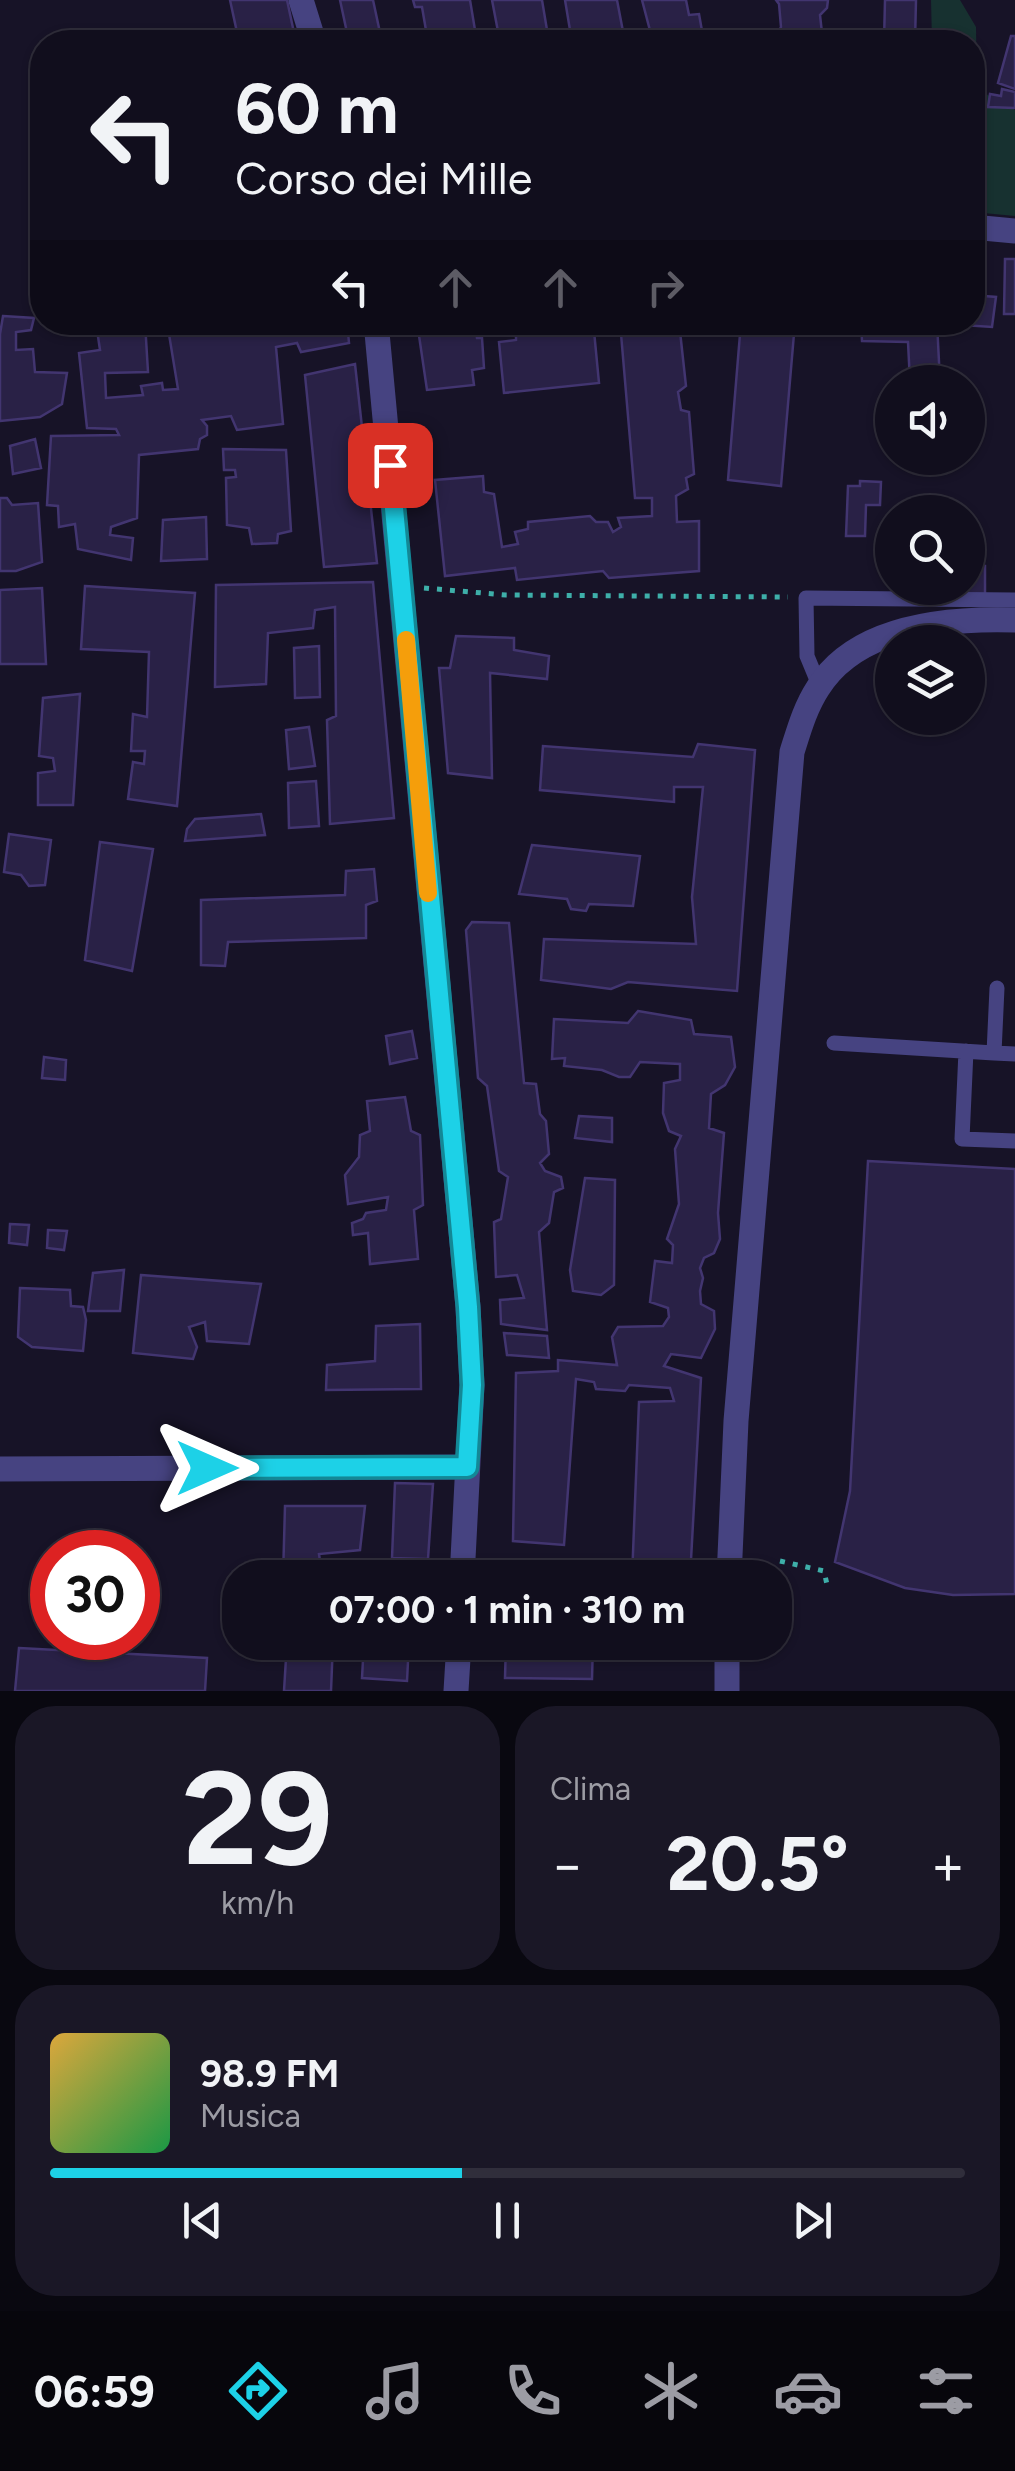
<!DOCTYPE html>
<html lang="it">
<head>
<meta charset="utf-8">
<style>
  :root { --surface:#110e1d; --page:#1a1726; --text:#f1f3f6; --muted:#9c9ca4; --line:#302e3b; --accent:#1dd1e7 }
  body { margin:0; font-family:Figtree,sans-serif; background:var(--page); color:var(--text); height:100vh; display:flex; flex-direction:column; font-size:38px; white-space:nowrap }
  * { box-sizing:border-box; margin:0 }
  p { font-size:32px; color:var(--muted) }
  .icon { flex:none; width:55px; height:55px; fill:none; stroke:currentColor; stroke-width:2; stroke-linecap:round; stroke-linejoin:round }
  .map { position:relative; height:1691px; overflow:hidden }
  .panel { display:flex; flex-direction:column; gap:15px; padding:15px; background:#090810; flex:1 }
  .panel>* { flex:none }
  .hud { position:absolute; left:30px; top:30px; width:955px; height:305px; border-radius:40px; box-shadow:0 2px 8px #0004,0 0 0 2px var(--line); background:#110e1d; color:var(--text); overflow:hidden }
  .tools { position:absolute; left:875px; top:365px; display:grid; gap:20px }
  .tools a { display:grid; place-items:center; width:110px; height:110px; border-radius:50%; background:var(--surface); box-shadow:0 2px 8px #0004,0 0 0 2px var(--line); font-size:50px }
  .speed { position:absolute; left:30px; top:1530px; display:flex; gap:20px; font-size:50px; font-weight:700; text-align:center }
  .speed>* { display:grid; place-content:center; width:130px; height:130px; border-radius:50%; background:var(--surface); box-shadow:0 2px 8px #0004,0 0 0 2px var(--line); line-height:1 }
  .speed .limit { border:15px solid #d22; background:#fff; color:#111 }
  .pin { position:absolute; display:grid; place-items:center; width:85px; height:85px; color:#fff; margin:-42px; border-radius:20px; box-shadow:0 5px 15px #0006 }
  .me { position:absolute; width:110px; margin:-55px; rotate:90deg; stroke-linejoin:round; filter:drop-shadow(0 0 8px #0008) }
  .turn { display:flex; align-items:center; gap:35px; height:210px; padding:0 40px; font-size:45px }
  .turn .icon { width:130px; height:130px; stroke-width:2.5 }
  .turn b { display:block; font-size:70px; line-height:85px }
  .lanes { display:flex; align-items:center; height:95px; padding:0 40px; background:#0003; justify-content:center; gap:50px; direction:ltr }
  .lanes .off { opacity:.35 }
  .big { font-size:75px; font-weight:700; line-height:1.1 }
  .panel .widget { flex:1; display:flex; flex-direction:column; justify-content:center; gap:15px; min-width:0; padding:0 35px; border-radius:40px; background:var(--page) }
  .panel .dial { align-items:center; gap:0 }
  .dial b { font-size:130px; line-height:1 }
  .song { display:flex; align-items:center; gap:30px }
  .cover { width:120px; height:120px; border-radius:15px; background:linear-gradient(135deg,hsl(40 70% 55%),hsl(140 70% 35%)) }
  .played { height:10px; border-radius:5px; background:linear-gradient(90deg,var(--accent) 45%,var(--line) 45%) }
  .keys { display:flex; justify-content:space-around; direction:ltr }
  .heat { display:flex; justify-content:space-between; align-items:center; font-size:55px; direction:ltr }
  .panel .tiles { flex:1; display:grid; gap:15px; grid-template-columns:1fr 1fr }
  .widget:last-child { grid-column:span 2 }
  .trip { position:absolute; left:222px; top:1560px; width:570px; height:100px; border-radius:40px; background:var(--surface); box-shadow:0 2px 8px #0004,0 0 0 2px var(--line); font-weight:700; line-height:100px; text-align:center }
  .tabs { display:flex; height:160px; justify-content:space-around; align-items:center; background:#07060c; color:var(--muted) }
  .tabs .icon { width:70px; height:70px }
  .tabs .current { color:var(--accent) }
  .tabs b { font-size:45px; color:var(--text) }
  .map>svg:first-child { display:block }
  .green { fill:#173130 }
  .building { fill:#292146; stroke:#423570; stroke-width:2.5 }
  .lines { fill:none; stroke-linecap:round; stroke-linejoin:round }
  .path { stroke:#3eafa9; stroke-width:5; stroke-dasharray:5 8; stroke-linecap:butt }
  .service { stroke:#464381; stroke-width:15 }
  .minor { stroke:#464381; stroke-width:25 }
  .tertiary { stroke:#464381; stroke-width:25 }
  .route-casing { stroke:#138896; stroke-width:25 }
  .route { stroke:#1dd1e7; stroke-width:18 }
  .slow { stroke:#f59e0b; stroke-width:18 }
</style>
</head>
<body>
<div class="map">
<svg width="1015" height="1691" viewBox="0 0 1015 1691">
  <rect width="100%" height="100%" fill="#171327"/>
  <!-- green -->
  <path class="green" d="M931,0H960L976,27L977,89L1015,110V216L973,212L972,42H932Z"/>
  <!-- building -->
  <path class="building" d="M230,0H287L296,42H224L238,37Z
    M340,0H373L382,42H349Z
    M413,0H470L477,42H428L422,7H415Z
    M492,0H542L549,42H500Z
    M565,0H617L625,42H572Z
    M642,0H686L689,15L699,14L704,42H653Z
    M776,0H828L827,8L820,15L823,42H773L781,27L779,4Z
    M885,0H916L915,42H884Z
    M1011,36H1015V89L998,83Z
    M1002,89L1015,92V108L988,107L990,94L1001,96Z
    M1005,259H1015V314H1004Z
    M972,295L996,297L992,327L947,324L972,322Z
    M3,316L34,318L31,330L16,332V350L33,349L35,372L67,373L62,404L40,417L0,421V334Z
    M80,322H145L148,372L105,373L106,398L143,395L141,386L162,383L163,390L178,389L167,322H347L349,343L301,352L297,343L276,347L283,424L237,430L231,416L202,420L207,426V435L200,439L198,449L139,455L137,518L111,527L110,535L133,538L131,560L78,549L75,524L59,527L58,506L47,505L51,436L119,435L116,429L87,428L79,353L100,350L96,323Z
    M417,322H475L477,338H482L484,368L472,370L474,385L427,390Z
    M620,322H679L686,386L678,392L681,410L689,412L694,474L686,478L688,489L676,496L677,522L699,521V571L609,578L603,571L517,580L515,568L445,576L435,480L483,476L484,492L494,494L502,547L518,544L515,532L528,529V522L590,516L596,522H608L613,532L621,527L618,518L652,516V498H635Z
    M741,322H795L781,486L728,480Z
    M861,322H937L940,382H910L908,342L862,341Z
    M576,325L581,335L594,331L599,383L504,393L499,342L516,340V334Z
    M355,364L377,563L324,567L305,375Z
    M35,439L41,468L13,474L10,446Z
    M223,449L286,450L291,531L278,534L277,543L252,544L249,528L227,525L226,478L236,477L235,470H224Z
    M860,481L881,482L880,505H866L865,536H846L848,486H860Z
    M0,498H7L12,505L38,503L42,562L16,571H0Z
    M206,517L207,559L161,561L163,520Z
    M968,565L985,566V596L960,597L959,588H968Z
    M373,582L394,818L330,824L327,720L336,716L335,607L315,610L313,628L268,633L266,684L215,687L216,585Z
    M85,586L195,593L177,806L128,799L133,762L144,764L145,751H131L133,714L147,717L149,652L81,649Z
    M42,588L46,664H0V590Z
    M456,636L514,638V650L549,656L547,679L490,673L492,778L448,773L439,668H450Z
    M319,646L320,697L295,698L294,648Z
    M80,694L73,805H38V773L55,771L53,758L39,756L43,698Z
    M309,727L315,766L289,769L286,730Z
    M698,744L755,750L737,991L628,982L611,989L541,980L544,939L696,944L692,897L703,787H674V802L540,790L543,746L693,757Z
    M316,781L319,826L289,828L288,783Z
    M261,814L265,835L185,841L187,829L195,819Z
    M9,834L51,840L45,885L29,886L21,875L4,872Z
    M100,842L153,849L132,971L85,960Z
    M532,845L640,856L633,906L589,904L586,911L571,909L567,899L519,894Z
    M374,869L377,901L366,905V938L228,942L225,966L201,965V900L345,895L346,871Z
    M472,922L509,923L524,1083L536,1084L540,1114L546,1121L549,1154L540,1163L545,1171L561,1177L563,1188L554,1192L549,1223L539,1232L547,1330L501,1324L500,1300L524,1298L517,1275L496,1277L494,1222L501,1219L508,1177L499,1171L487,1086L478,1078L466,930Z
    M638,1011L691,1020L694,1034L731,1037L735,1067L725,1085L711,1094L709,1128L724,1133L718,1213L720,1239L714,1253L704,1258L700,1268L703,1278L700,1291L701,1304L714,1311L715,1329L701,1358L671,1354L664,1366L701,1378L690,1578H632L639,1402L674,1401L670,1388L629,1385L625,1391L596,1389L594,1382L576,1379L564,1545L513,1541L516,1373L558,1371V1360L617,1365L612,1337L618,1327L663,1326L669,1317L668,1308L650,1302L655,1261L672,1263L673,1245L667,1239L679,1204L675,1149L681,1136L669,1131L663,1113L664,1083L680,1080V1064L640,1062L630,1077H619L602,1070L564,1066L565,1058L552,1059L554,1019L628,1023Z
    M412,1031L417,1058L390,1064L386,1036Z
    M44,1057L66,1060L65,1080L42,1078Z
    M405,1097L411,1131L420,1135L423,1205L414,1210L418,1259L370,1264L368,1233L353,1235L352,1223L363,1219L366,1213L386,1210L388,1197L348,1204L345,1175L359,1157L360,1135L370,1131L367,1101Z
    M579,1116L612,1118V1142L575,1138Z
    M868,1161L1015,1169V1594L953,1595L905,1588L835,1562L850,1491Z
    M585,1178L615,1180L614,1285L601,1295L573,1291L570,1270Z
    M10,1224L29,1225L27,1245L9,1243Z
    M48,1230L67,1231L64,1250L47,1248Z
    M124,1270L120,1311H88L93,1273Z
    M141,1275L261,1284L249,1344L207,1341L205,1322L189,1327L197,1347L193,1359L133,1353Z
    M20,1288L70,1290L71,1306L83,1307L86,1320L83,1351L32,1347L18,1337Z
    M420,1324L421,1389L326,1390L327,1365L375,1361L376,1326Z
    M504,1333L547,1336L549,1358L507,1355Z
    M395,1483L433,1484L428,1559L392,1558Z
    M285,1506H365L360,1550L319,1554L321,1568L327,1572L328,1578H283Z
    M507,1568L554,1569V1578H507Z
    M287,1642H333L331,1691H284Z
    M364,1642H409L407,1681L362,1678Z
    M506,1642H593L592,1679L505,1678Z
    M629,1642H685V1653H629Z
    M19,1648L207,1658L205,1691H15Z"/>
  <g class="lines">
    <!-- path -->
    <path class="path" d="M424,588L506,595L788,597
      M780,1561L824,1571L828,1589"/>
    <!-- service -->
    <path class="service" d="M819,685L807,656L806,598L1015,600
      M834,1043L994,1053L997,988
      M966,1051L962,1139L1015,1141
      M994,1053L1015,1054"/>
    <!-- minor -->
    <path class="minor" d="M972,227L1015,231
      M0,1469L467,1467
      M729,1578L736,1421L792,752C799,730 805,708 818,688C857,625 949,618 1015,620
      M727,1691V1642"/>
    <!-- tertiary -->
    <path class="tertiary" d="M301,0L314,42
      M376,322L468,1307L472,1385L462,1578
      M456,1691L459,1642"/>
  </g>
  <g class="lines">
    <defs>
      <path id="route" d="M207,1468L467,1467L472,1385L468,1307L390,465"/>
    </defs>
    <!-- route casing -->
    <use href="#route" class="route-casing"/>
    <!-- route -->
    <use href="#route" class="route"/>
    <!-- slow -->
    <path class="slow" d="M406,640L428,893"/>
  </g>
</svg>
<div class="tools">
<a><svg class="icon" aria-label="sound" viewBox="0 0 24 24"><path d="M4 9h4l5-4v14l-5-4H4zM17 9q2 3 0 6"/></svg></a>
<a><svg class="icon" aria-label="search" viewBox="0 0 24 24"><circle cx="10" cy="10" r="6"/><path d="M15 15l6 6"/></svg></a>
<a><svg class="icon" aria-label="layers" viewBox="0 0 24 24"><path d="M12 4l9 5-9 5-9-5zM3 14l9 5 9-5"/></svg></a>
</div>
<div class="speed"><div class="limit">30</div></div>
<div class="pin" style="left:390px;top:465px;background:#d93025"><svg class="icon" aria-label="arrive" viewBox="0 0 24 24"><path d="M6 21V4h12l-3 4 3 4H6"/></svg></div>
<svg class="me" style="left:207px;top:1468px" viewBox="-20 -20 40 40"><path d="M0-17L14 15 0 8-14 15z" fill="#1dd1e7" stroke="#fff" stroke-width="4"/></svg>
<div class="trip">07:00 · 1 min · 310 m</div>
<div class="hud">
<div class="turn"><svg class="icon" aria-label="left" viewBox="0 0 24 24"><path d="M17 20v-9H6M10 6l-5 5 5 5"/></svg><div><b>60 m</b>Corso dei Mille</div></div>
<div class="lanes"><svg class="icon" aria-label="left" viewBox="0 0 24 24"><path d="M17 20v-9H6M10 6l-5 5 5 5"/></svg><svg class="icon off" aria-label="ahead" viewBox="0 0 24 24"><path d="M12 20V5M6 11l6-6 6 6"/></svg><svg class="icon off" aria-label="ahead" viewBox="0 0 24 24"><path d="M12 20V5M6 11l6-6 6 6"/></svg><svg class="icon off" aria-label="right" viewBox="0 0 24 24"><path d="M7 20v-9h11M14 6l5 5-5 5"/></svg></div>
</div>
</div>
<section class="panel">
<div class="tiles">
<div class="widget dial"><b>29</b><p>km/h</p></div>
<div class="widget"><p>Clima</p>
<div class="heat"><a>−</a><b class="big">20.5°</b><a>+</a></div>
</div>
<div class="widget">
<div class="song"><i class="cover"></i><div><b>98.9 FM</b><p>Musica</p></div></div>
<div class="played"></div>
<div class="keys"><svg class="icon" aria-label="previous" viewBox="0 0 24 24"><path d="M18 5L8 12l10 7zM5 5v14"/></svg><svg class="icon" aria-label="pause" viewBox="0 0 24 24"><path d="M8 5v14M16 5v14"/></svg><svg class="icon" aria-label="next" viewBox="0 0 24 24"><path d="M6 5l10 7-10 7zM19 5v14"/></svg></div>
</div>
</div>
</section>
<nav class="tabs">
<b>06:59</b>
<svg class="icon current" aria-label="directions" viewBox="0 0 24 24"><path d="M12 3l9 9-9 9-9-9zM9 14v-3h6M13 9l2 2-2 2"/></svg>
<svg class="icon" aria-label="music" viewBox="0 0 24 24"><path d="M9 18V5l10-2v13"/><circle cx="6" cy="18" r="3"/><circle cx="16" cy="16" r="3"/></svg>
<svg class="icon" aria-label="phone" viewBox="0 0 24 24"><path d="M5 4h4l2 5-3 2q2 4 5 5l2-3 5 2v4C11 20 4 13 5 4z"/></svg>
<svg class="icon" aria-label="climate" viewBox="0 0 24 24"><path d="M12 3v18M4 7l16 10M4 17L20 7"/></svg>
<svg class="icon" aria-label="car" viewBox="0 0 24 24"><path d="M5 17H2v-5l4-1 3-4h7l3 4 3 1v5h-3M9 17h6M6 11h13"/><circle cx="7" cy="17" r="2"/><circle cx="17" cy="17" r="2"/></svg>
<svg class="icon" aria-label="filters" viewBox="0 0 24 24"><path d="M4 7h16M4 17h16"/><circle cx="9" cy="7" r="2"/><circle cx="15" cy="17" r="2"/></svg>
</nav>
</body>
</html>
